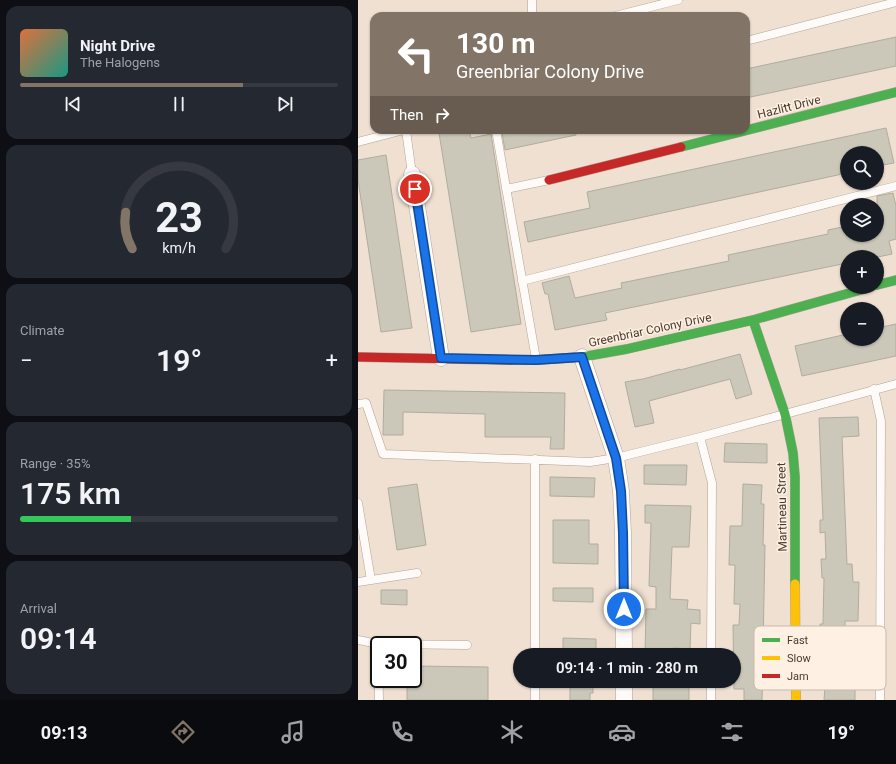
<!DOCTYPE html>
<html lang="en">
<head>
<meta charset="utf-8">
<style>
  :root { --surface:#171b24; --page:#242831; --text:#f1f3f6; --muted:#9ea1a6; --line:#363941; --accent:#827466 }
  body { margin:0; font-family:Roboto,sans-serif; background:var(--page); color:var(--text); height:100vh; display:flex; flex-direction:column; font-size:15px; white-space:nowrap }
  * { box-sizing:border-box; margin:0 }
  p { font-size:13px; color:var(--muted) }
  .icon { flex:none; width:22px; height:22px; fill:none; stroke:currentColor; stroke-width:2; stroke-linecap:round; stroke-linejoin:round }
  .map { position:relative; flex:1; overflow:hidden }
  .side { display:flex; flex-direction:column; gap:6px; padding:6px; background:#0d0f14; width:358px }
  .side>* { flex:none }
  .guide { position:absolute; left:12px; top:12px; width:380px; height:122px; border-radius:12px; box-shadow:0 1px 3px #0004; background:#827466; color:#fff; overflow:hidden }
  .tools { position:absolute; left:482px; top:146px; display:grid; gap:8px }
  .tools a { display:grid; place-items:center; width:44px; height:44px; border-radius:50%; background:var(--surface); box-shadow:0 1px 3px #0004; font-size:20px }
  .speed { position:absolute; left:12px; top:636px; display:flex; gap:8px; font-size:20px; font-weight:700; text-align:center }
  .speed>* { display:grid; place-content:center; width:52px; height:52px; border-radius:50%; background:var(--surface); box-shadow:0 1px 3px #0004; line-height:1 }
  .speed .limit { border:2px solid #111; border-radius:6px; background:#fff; color:#111 }
  .pin { position:absolute; display:grid; place-items:center; width:34px; height:34px; color:#fff; margin:-17px; border:2px solid #fff; border-radius:50%; box-shadow:0 1px 4px #0007 }
  .me { position:absolute; width:44px; margin:-22px; rotate:0deg; stroke-linejoin:round; filter:drop-shadow(0 0 3px #0008) }
  .turn { display:flex; align-items:center; gap:14px; height:84px; padding:0 20px; font-size:18px }
  .turn .icon { width:52px; height:52px; stroke-width:2.5 }
  .turn b { display:block; font-size:28px; line-height:34px }
  .then { display:flex; align-items:center; height:38px; padding:0 20px; background:#0003; gap:8px; font-size:15px }
  .big { font-size:30px; font-weight:600; line-height:1.1 }
  .side .card { flex:1; display:flex; flex-direction:column; justify-content:center; gap:6px; min-width:0; padding:0 14px; border-radius:12px; background:var(--page) }
  .side .dial { align-items:center; gap:0 }
  .dial svg { height:104px; overflow:visible; fill:none; stroke:var(--line); stroke-width:7; stroke-linecap:round; text-anchor:middle }
  .dial text { fill:var(--text); stroke:none }
  .song { display:flex; align-items:center; gap:12px }
  .cover { width:48px; height:48px; border-radius:6px; background:linear-gradient(135deg,hsl(20 70% 55%),hsl(170 70% 35%)) }
  .played { height:4px; border-radius:2px; background:linear-gradient(90deg,var(--accent) 70%,var(--line) 70%) }
  .keys { display:flex; justify-content:space-around; direction:ltr }
  .heat { display:flex; justify-content:space-between; align-items:center; font-size:22px; direction:ltr }
  .charge { height:6px; border-radius:3px; background:linear-gradient(90deg,#34c759 35%,var(--line) 0) }
  .trip { position:absolute; left:155px; top:648px; width:228px; height:40px; border-radius:20px; background:var(--surface); box-shadow:0 1px 3px #0004; font-weight:600; line-height:40px; text-align:center }
  .tab-bar { display:flex; height:64px; justify-content:space-around; align-items:center; background:#090b0e; color:var(--muted) }
  .tab-bar .icon { width:28px; height:28px }
  .tab-bar .active { color:var(--accent) }
  .tab-bar b { font-size:18px; color:var(--text) }
  main { display:flex; flex:1; min-height:0 }
  .map>svg:first-child { display:block }
  .building { fill:#cbc8b9; stroke:#b0ac9f }
  .lines { fill:none; stroke-linecap:round; stroke-linejoin:round }
  .lane-casing { stroke:#b0a497; stroke-width:9 }
  .street-casing { stroke:#b0a497; stroke-width:17 }
  .fast-casing { stroke:#b0a497; stroke-width:10 }
  .slow-casing { stroke:#b0a497; stroke-width:10 }
  .jam-casing { stroke:#b0a497; stroke-width:10 }
  .lane { stroke:#fdfaf8; stroke-width:8 }
  .street { stroke:#fdfaf8; stroke-width:16 }
  .fast { stroke:#4caf50; stroke-width:9 }
  .slow { stroke:#ffc107; stroke-width:9 }
  .jam { stroke:#c62828; stroke-width:9 }
  .route-casing { stroke:#114b97; stroke-width:10 }
  .route { stroke:#1a73e8; stroke-width:7 }
  .labels { text-anchor:middle; stroke-width:3; stroke-linejoin:round; paint-order:stroke }
  .street-label { font-size:12px; fill:#483a2c; stroke:#fef0e2 }
  .key { fill:#fef0e2; stroke:#c7b9ab; stroke-width:1 }
  .key-label { font-size:11px; fill:#483a2c }
</style>
</head>
<body>
<main>
<section class="side">
<div class="card">
<div class="song"><i class="cover"></i><div><b>Night Drive</b><p>The Halogens</p></div></div>
<div class="played"></div>
<div class="keys"><svg class="icon" aria-label="previous" viewBox="0 0 24 24"><path d="M18 5L8 12l10 7zM5 5v14"/></svg><svg class="icon" aria-label="pause" viewBox="0 0 24 24"><path d="M8 5v14M16 5v14"/></svg><svg class="icon" aria-label="next" viewBox="0 0 24 24"><path d="M6 5l10 7-10 7zM19 5v14"/></svg></div>
</div>
<div class="card dial"><svg viewBox="0 0 100 80">
<path d="M14 69A42 42 0 1 1 86 69"/>
<path d="M14 69A42 42 0 0 1 9 41" stroke="#827466"/>
<text x="50" y="56" font-size="32" font-weight="700">23</text>
<text x="50" y="72" font-size="11">km/h</text>
</svg></div>
<div class="card"><p>Climate</p>
<div class="heat"><a>−</a><b class="big">19°</b><a>+</a></div>
</div>
<div class="card"><p>Range · 35%</p><b class="big">175 km</b><div class="charge"></div></div>
<div class="card"><p>Arrival</p><b class="big">09:14</b></div>
</section>
<div class="map">
<svg width="538" height="700" viewBox="0 0 538 700">
  <rect width="100%" height="100%" fill="#efe0d2"/>
  <!-- building -->
  <path class="building" d="M538,37V66L388,98V69Z
    M528,128L536,163L519,166V153H489V173L170,242L166,222L232,208L229,192Z
    M101,130H111L113,138L133,134L163,324L113,332L81,133Z
    M148,130H218V135L147,150L144,133L149,132Z
    M28,155L54,328L23,332L0,180V160Z
    M535,193L538,206V239L531,241L534,254L520,257H489V263L247,313L249,320L197,330L190,294H187L184,283L211,276L217,298L264,288L263,283L371,261L370,255L470,234V230L489,226V235H519V196Z
    M538,324V356L444,376L437,346L489,334V339H519V328Z
    M382,354L394,394L378,399L372,379L291,401L296,423L277,427L267,382L285,379L322,369V370Z
    M26,390L207,393L206,449H192L193,437H127V414L45,412V435H25Z
    M500,417L501,436L484,437L489,564H494L495,582H501L500,621H487V670H509L508,688L497,687V700H466L467,687H462V669H465L466,642H462V624H465L466,578H464L463,559H468L467,532L462,533V520H465L461,418Z
    M367,443L409,444V463L366,462Z
    M286,465H329L328,485L286,484Z
    M192,477L237,478L236,497L192,496Z
    M59,484L68,545L39,550L30,488Z
    M385,484L404,485L403,504H406L405,545H407L405,648L411,649L410,667H405L404,700H386V689H376L375,625H381L382,604H376L377,565H371L372,526H384Z
    M287,505L333,506L331,547H314L312,599L330,600L329,609L342,610V624L333,623L332,649L315,648V655H287L288,609H298V587L291,586L293,523H287Z
    M195,520H231V544H240V564L195,563Z
    M195,588H235V602L195,601Z
    M23,590H49V605L23,604Z
    M205,638L238,639V655H205Z
    M55,666L130,667V700H49V679H55Z
    M212,681H235V693H232V700H212Z
    M295,681H331V700H295Z"/>
  <g class="lines">
    <defs>
      <path id="lane" d="M174,16V0
        M257,16L320,0
        M388,41L538,2
        M48,130L54,174
        M138,130L178,359
        M0,142L46,130
        M148,189L191,180
        M164,281L538,186
        M516,389L523,421L522,700
        M0,404L8,403L25,454L232,462L258,458L342,437L538,384
        M342,437L354,483L353,655
        M0,503L13,580
        M0,582L59,573
        M0,640L20,644L109,645
        M20,644L21,700
        M177,655V459
        M177,700V681
        M353,700V681"/>
      <path id="street" d="M54,174L83,358
        M224,357L258,458L263,491L265,533L266,655
        M266,681V700"/>
      <path id="fast" d="M323,147L538,92
        M519,285L538,280
        M395,320L427,414L435,453L437,477V584
        M153,360H178L224,357L269,349L395,320L513,287"/>
      <path id="slow" d="M437,584L438,700"/>
      <path id="jam" d="M191,180L323,147
        M0,357L153,360"/>
    </defs>
    <!-- lane casing -->
    <use href="#lane" class="lane-casing"/>
    <!-- street casing -->
    <use href="#street" class="street-casing"/>
    <!-- fast casing -->
    <use href="#fast" class="fast-casing"/>
    <!-- slow casing -->
    <use href="#slow" class="slow-casing"/>
    <!-- jam casing -->
    <use href="#jam" class="jam-casing"/>
    <!-- lane -->
    <use href="#lane" class="lane"/>
    <!-- street -->
    <use href="#street" class="street"/>
    <!-- fast -->
    <use href="#fast" class="fast"/>
    <!-- slow -->
    <use href="#slow" class="slow"/>
    <!-- jam -->
    <use href="#jam" class="jam"/>
  </g>
  <g class="lines">
    <defs>
      <path id="route" d="M57,189L83,358L178,360L224,357L258,458L263,491L265,533L266,609"/>
    </defs>
    <!-- route casing -->
    <use href="#route" class="route-casing"/>
    <!-- route -->
    <use href="#route" class="route"/>
  </g>
  <g class="labels">
    <!-- street labels -->
    <g class="street-label">
      <text transform="translate(431 107) rotate(-14)" y="4">Hazlitt Drive</text>
      <text transform="translate(292 330) rotate(-12)" y="4">Greenbriar Colony Drive</text>
      <text transform="translate(424 507) rotate(-91)" y="4">Martineau Street</text>
    </g>
  </g>
  <!-- legend -->
  <rect x="396" y="626" width="132" height="64" rx="6" class="key"/>
  <rect x="404" y="638" width="18" height="4" fill="#4caf50"/>
  <rect x="404" y="656" width="18" height="4" fill="#ffc107"/>
  <rect x="404" y="674" width="18" height="4" fill="#c62828"/>
  <g class="key-label">
    <text x="429" y="644">Fast</text>
    <text x="429" y="662">Slow</text>
    <text x="429" y="680">Jam</text>
  </g>
</svg>
<div class="tools">
<a><svg class="icon" aria-label="search" viewBox="0 0 24 24"><circle cx="10" cy="10" r="6"/><path d="M15 15l6 6"/></svg></a>
<a><svg class="icon" aria-label="layers" viewBox="0 0 24 24"><path d="M12 4l9 5-9 5-9-5zM3 14l9 5 9-5"/></svg></a>
<a>+</a>
<a>−</a>
</div>
<div class="speed"><div class="limit">30</div></div>
<div class="pin" style="left:57px;top:189px;background:#d93025"><svg class="icon" aria-label="arrive" viewBox="0 0 24 24"><path d="M6 21V4h12l-3 4 3 4H6"/></svg></div>
<svg class="me" style="left:266px;top:609px" viewBox="-20 -20 40 40"><circle r="17" fill="#1a73e8" stroke="#fff" stroke-width="3"/><path d="M0-11L8 9 0 5-8 9z" fill="#fff"/></svg>
<div class="trip">09:14 · 1 min · 280 m</div>
<div class="guide">
<div class="turn"><svg class="icon" aria-label="left" viewBox="0 0 24 24"><path d="M17 20v-9H6M10 6l-5 5 5 5"/></svg><div><b>130 m</b>Greenbriar Colony Drive</div></div>
<div class="then">Then<svg class="icon" aria-label="right" viewBox="0 0 24 24"><path d="M7 20v-9h11M14 6l5 5-5 5"/></svg></div>
</div>
</div>
</main>
<nav class="tab-bar">
<b>09:13</b>
<svg class="icon active" aria-label="directions" viewBox="0 0 24 24"><path d="M12 3l9 9-9 9-9-9zM9 14v-3h6M13 9l2 2-2 2"/></svg>
<svg class="icon" aria-label="music" viewBox="0 0 24 24"><path d="M9 18V5l10-2v13"/><circle cx="6" cy="18" r="3"/><circle cx="16" cy="16" r="3"/></svg>
<svg class="icon" aria-label="phone" viewBox="0 0 24 24"><path d="M5 4h4l2 5-3 2q2 4 5 5l2-3 5 2v4C11 20 4 13 5 4z"/></svg>
<svg class="icon" aria-label="climate" viewBox="0 0 24 24"><path d="M12 3v18M4 7l16 10M4 17L20 7"/></svg>
<svg class="icon" aria-label="car" viewBox="0 0 24 24"><path d="M5 17H2v-5l4-1 3-4h7l3 4 3 1v5h-3M9 17h6M6 11h13"/><circle cx="7" cy="17" r="2"/><circle cx="17" cy="17" r="2"/></svg>
<svg class="icon" aria-label="filters" viewBox="0 0 24 24"><path d="M4 7h16M4 17h16"/><circle cx="9" cy="7" r="2"/><circle cx="15" cy="17" r="2"/></svg>
<b>19°</b>
</nav>
</body>
</html>
